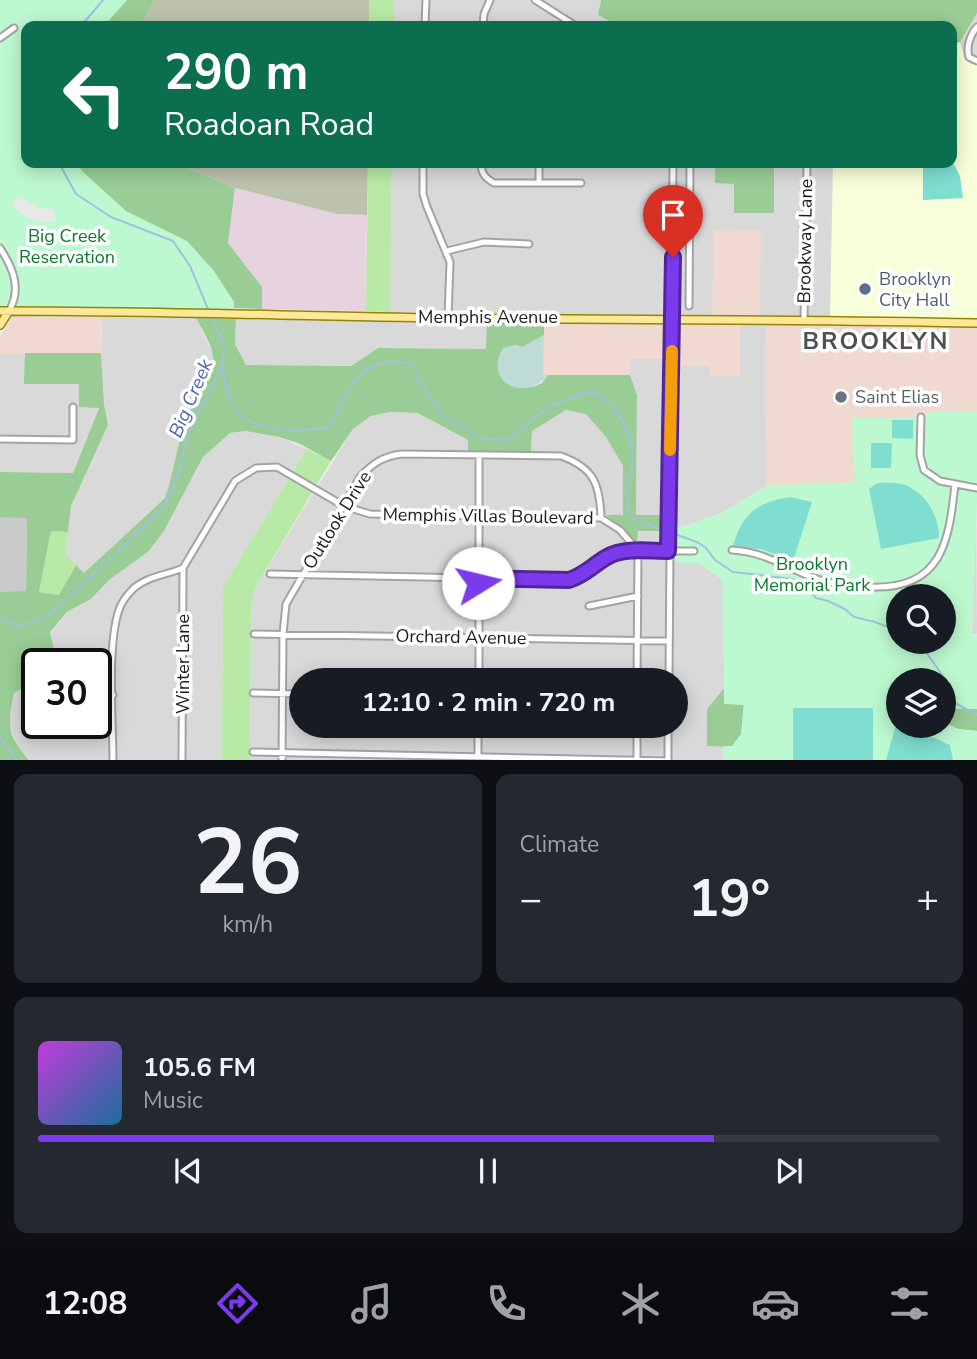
<!DOCTYPE html>
<html lang="en">
<head>
<meta charset="utf-8">
<style>
  :root { --surface:#171b24; --page:#242831; --text:#f1f3f6; --muted:#9ea1a6; --line:#363941; --accent:#7c3aed }
  body { margin:0; font-family:"Nunito Sans",sans-serif; background:var(--page); color:var(--text); height:100vh; display:flex; flex-direction:column; font-size:26px; white-space:nowrap }
  * { box-sizing:border-box; margin:0 }
  p { font-size:23px; color:var(--muted) }
  .icon { flex:none; width:38px; height:38px; fill:none; stroke:currentColor; stroke-width:2; stroke-linecap:round; stroke-linejoin:round }
  .map { position:relative; height:760px; overflow:hidden }
  .details { display:flex; flex-direction:column; gap:14px; padding:14px; background:#0d0f14; flex:1 }
  .details>* { flex:none }
  .hud { position:absolute; left:21px; top:21px; width:936px; height:147px; border-radius:14px; box-shadow:0 4px 18px #0003; background:#0b6e4f; color:#fff; overflow:hidden }
  .buttons { position:absolute; left:886px; top:584px; display:grid; gap:14px }
  .buttons a { display:grid; place-items:center; width:70px; height:70px; border-radius:50%; background:var(--surface); box-shadow:0 4px 18px #0003; font-size:35px }
  .speed { position:absolute; left:21px; top:648px; display:flex; gap:14px; font-size:35px; font-weight:700; text-align:center }
  .speed>* { display:grid; place-content:center; width:91px; height:91px; border-radius:50%; background:var(--surface); box-shadow:0 4px 18px #0003; line-height:1 }
  .speed .limit { border:4px solid #111; border-radius:10px; background:#fff; color:#111 }
  .pin { position:absolute; display:grid; place-items:center; width:60px; height:60px; color:#fff; margin:-72px -30px; border-radius:50% 50% 50% 0; rotate:-45deg; box-shadow:0 0 7px #0007 }
  .pin .icon { rotate:45deg }
  .me { position:absolute; width:77px; margin:-38px; rotate:81deg; stroke-linejoin:round; filter:drop-shadow(0 0 5px #0008) }
  .turn { display:flex; align-items:center; gap:24px; height:147px; padding:0 28px; font-size:32px }
  .turn .icon { width:91px; height:91px; stroke-width:2.5 }
  .turn b { display:block; font-size:49px; line-height:60px }
  .big { font-size:52px; font-weight:700; line-height:1.1 }
  .details .tile { flex:1; display:flex; flex-direction:column; justify-content:center; gap:10px; min-width:0; padding:0 24px; border-radius:14px; background:var(--page) }
  .details .dial { align-items:center; gap:0 }
  .dial b { font-size:91px; line-height:1 }
  .song { display:flex; align-items:center; gap:21px }
  .cover { width:84px; height:84px; border-radius:10px; background:linear-gradient(135deg,hsl(290 70% 55%),hsl(200 70% 35%)) }
  .played { height:7px; border-radius:4px; background:linear-gradient(90deg,var(--accent) 75%,var(--line) 75%) }
  .keys { display:flex; justify-content:space-around; direction:ltr }
  .heat { display:flex; justify-content:space-between; align-items:center; font-size:38px; direction:ltr }
  .details .tiles { flex:1; display:grid; gap:14px; grid-template-columns:1fr 1fr }
  .tile:last-child { grid-column:span 2 }
  .trip { position:absolute; left:289px; top:668px; width:399px; height:70px; border-radius:35px; background:var(--surface); box-shadow:0 4px 18px #0003; font-weight:700; line-height:70px; text-align:center }
  .dock { display:flex; height:112px; justify-content:space-around; align-items:center; background:#090b0e; color:var(--muted) }
  .dock .icon { width:49px; height:49px }
  .dock .current { color:var(--accent) }
  .dock b { font-size:32px; color:var(--text) }
  .map>svg:first-child { display:block }
  .residential { fill:#dad9d9; fill-rule:evenodd }
  .commercial { fill:#efd9d0 }
  .industrial { fill:#e7d3df }
  .education { fill:#f6ffd9 }
  .religious { fill:#cacaca }
  .construction { fill:#bdc2ad }
  .grass { fill:#b8e9a7 }
  .forest { fill:#9acd96 }
  .wetland { fill:#bedcd5 }
  .park { fill:#bdf9d0; fill-rule:evenodd }
  .pitch { fill:#7fdecf }
  .parking { fill:#e8e8e8 }
  .lines { fill:none; stroke-linecap:round; stroke-linejoin:round }
  .stream { stroke:#a1c1dc; stroke-width:2 }
  .minor-casing { stroke:#a3a3a3; stroke-width:9 }
  .major-casing { stroke:#948500; stroke-width:10 }
  .minor { stroke:#fff; stroke-width:5 }
  .major { stroke:#fce899; stroke-width:7 }
  .route-casing { stroke:#51269a; stroke-width:18 }
  .route { stroke:#7c3aed; stroke-width:12 }
  .slow { stroke:#f59e0b; stroke-width:12 }
  .service-dot { fill:#5c6f8a; stroke:#fff; stroke-width:2.5 }
  .worship-dot { fill:#6b7280; stroke:#fff; stroke-width:2.5 }
  .labels { text-anchor:middle; stroke-width:7; stroke-linejoin:round; paint-order:stroke }
  .park-label { font-size:18px; fill:#0b792d; stroke:#fff }
  .street-label { font-size:18px; fill:#1c1c1c; stroke:#fff }
  .service-label { font-size:18px; fill:#4e5e75; stroke:#fff; text-anchor:start }
  .worship-label { font-size:18px; fill:#5b616d; stroke:#fff; text-anchor:start }
  .water-label { font-size:19px; font-style:italic; fill:#4964ab; stroke:#fff }
  .district-label { font-size:24px; font-weight:bold; letter-spacing:2px; fill:#4f4f4f; stroke:#fff }
</style>
</head>
<body>
<div class="map">
<svg width="977" height="761" viewBox="0 0 977 761">
  <rect width="100%" height="100%" fill="#eeece2"/>
  <!-- residential -->
  <path class="residential" d="M394,0H601L598,15L618,26H394Z
    M977,13V318L390,312L392,163H715V183H734L774,212V163H952V44L960,42Z
    M102,317L196,318L214,356L213,366L190,410L181,434L171,482L165,498L84,573L66,554L71,506L108,425L104,404L101,353Z
    M236,319L487,322V349L378,348L351,366L246,365L235,344Z
    M740,324L765,325L766,486L722,513L669,532L698,563L723,580L724,688L707,709V746H723V760L250,761L251,609L255,588L353,429L371,416L391,412L419,413L468,440V451L531,452L532,431L566,410L587,414L606,437L623,466V516H607L637,544L638,531L669,515H636L637,395L630,375V359H675V366H709V375H740ZM301,681H676V726H301Z
    M0,353H25V384H80L99,407L73,473L0,472Z
    M246,431L279,437L307,449L223,587L222,760H30L18,748L8,720L14,693L37,679V723H96V663H57L50,632L68,612L91,599L109,580L149,551L164,531L203,457L230,433Z
    M976,504L977,634H972Z"/>
  <!-- commercial -->
  <path class="commercial" d="M714,229L761,230L760,316L712,315Z
    M11,316L102,317L101,353H0V337Z
    M544,323L740,324V376H709V366H675L674,359H631L630,375H543Z
    M765,325L977,327V411H931L919,418H852L855,482L766,486Z"/>
  <!-- industrial -->
  <path class="industrial" d="M235,188L337,214L367,215L366,311L262,309V287L228,243Z"/>
  <!-- education -->
  <path class="education" d="M960,42L965,60L971,64H977V318L830,317L833,163H952V44Z"/>
  <!-- religious -->
  <path class="religious" d="M0,517H27L26,592H0Z"/>
  <!-- construction -->
  <path class="construction" d="M155,0H369V26H140Z
    M175,163H368L367,215L337,214L235,188Z"/>
  <!-- grass -->
  <path class="grass" d="M369,0H394V26H369Z
    M368,163H392L390,312L366,311Z
    M307,449L331,461L255,588L251,609L250,760L222,761L223,587Z
    M51,531L68,532L66,554L76,565L59,595L39,592Z"/>
  <!-- forest -->
  <path class="forest" d="M82,0H155L140,26H46Z
    M601,0H977V13L960,42L952,44V26H618L598,15Z
    M30,163H175L235,188L228,243L262,287V309L234,308Z
    M715,163H774V213H734V184L715,183Z
    M196,318L236,319L235,344L246,365L351,366L378,348L486,349L487,322L544,323V335L523,347L514,345L533,387L542,383L548,375H630L637,395L636,515H669V531H638L637,545L621,527L606,515H623V466L606,437L586,414L566,410L532,431L531,453L468,452V440L418,413L391,412L371,416L353,429L331,461L298,443L279,437L246,431L230,433L203,457L164,531L149,551L109,580L91,599L67,612L50,632L57,663H37V679L14,693C7,725 7,736 30,761L0,760V592L26,591L27,518L0,517V472L73,473L99,408L79,407V384H24L25,353H101L104,404L108,425L71,506L68,532L51,531L39,592L59,595L76,565L84,573L165,498C175,470 177,440 189,413C195,397 210,380 213,364C216,350 202,330 196,318Z
    M723,580L744,704L741,734L732,747L707,746V709L724,688Z
    M943,708L977,709V731L958,729L943,722Z"/>
  <!-- wetland -->
  <path class="wetland" d="M544,335L543,375H548C526,403 482,383 503,348L514,345L523,347Z"/>
  <!-- park -->
  <path class="park" d="M0,0H127L104,26H26V163H76L83,172L126,211L187,241L214,271L234,302V314L0,311Z
    M931,411H977V504L972,634L977,635V709L943,708V681H898V726H943V722L958,729L977,731V760H723V746H732L741,734L744,705L724,704L722,580L698,563L668,562L669,531L722,513L766,486L855,482L852,418H919ZM898,597H943V642H898Z"/>
  <!-- pitch -->
  <path class="pitch" d="M923,163L954,164L960,176L963,198L923,200Z
    M892,420H913V439L892,438Z
    M871,443H892L891,468H871Z
    M877,483C885,483 897,482 905,485C927,494 939,516 939,538L881,549L869,489Z
    M790,497L812,502L793,561L761,549L733,546C742,514 757,502 790,497Z
    M793,708H873V760H793Z
    M898,725L908,726L950,745L953,760H886L895,728Z"/>
  <!-- parking -->
  <path class="parking" d="M22,197L38,208L53,209L56,215L55,222L32,220L21,214L12,205L14,200Z"/>
  <g class="lines">
    <!-- stream -->
    <path class="stream" d="M81,26L103,0
      M59,163L76,194L111,217L173,241L190,266L208,309
      M222,367C224,382 230,408 243,417C268,434 302,432 330,427C342,402 354,367 386,362C394,361 405,363 413,364L418,378L441,415L484,439L510,440C536,413 556,401 592,391C621,406 636,437 631,470C630,475 627,480 626,486C625,496 628,508 632,518L667,532
      M672,533L699,543L706,548L715,560L733,572L793,579L805,586L816,598L828,601L845,609L854,617L875,622L898,631
      M0,618L19,626L41,620L68,599L165,506L180,469L188,434L222,367L224,346L212,317
      M919,642L947,682L955,703L977,715
      M0,737L18,761"/>
    <defs>
      <path id="minor" d="M535,0L576,26
        M425,26L426,0
        M483,26L484,14L490,0
        M977,27C970,35 966,47 969,57L977,61
        M0,38L14,28
        M423,163V194L427,207L450,262L448,318
        M481,163C481,173 485,178 494,183H581
        M539,183V163
        M0,248C13,268 22,289 9,311
        M447,251L484,242L529,244
        M689,306L690,163
        M804,320L807,163
        M921,417L920,455L924,470L940,481L977,488
        M0,439L73,440V407
        M479,456V681
        M732,550C766,552 786,568 817,579C835,585 852,586 870,587C942,590 949,542 955,484
        M270,574L569,580L583,576L609,556L638,551L637,681
        M589,606L638,596
        M254,634L669,641
        M669,681L673,163
        M253,693L301,694
        M96,696L113,695
        M40,723V730L45,733L52,732L50,723
        M253,752L668,761V726
        M113,761C113,722 106,637 121,605C124,599 129,593 134,588C148,576 167,575 183,568L235,481L256,468L277,467L344,506L370,514L601,518L620,530L638,551H694
        M182,761L183,568
        M282,761L283,634L286,604L360,477C373,463 382,457 401,454L561,456C594,468 600,484 601,518
        M478,761V726
        M637,761V726"/>
      <path id="major" d="M0,311C150,311 299,316 449,318C625,320 801,319 977,323
        M0,325L9,311"/>
    </defs>
    <!-- minor casing -->
    <use href="#minor" class="minor-casing"/>
    <!-- major casing -->
    <use href="#major" class="major-casing"/>
    <!-- minor -->
    <use href="#minor" class="minor"/>
    <!-- major -->
    <use href="#major" class="major"/>
  </g>
  <g class="lines">
    <defs>
      <path id="route" d="M478,583V578L569,580C585,575 593,565 607,557C624,547 649,551 668,551L673,257"/>
    </defs>
    <!-- route casing -->
    <use href="#route" class="route-casing"/>
    <!-- route -->
    <use href="#route" class="route"/>
    <!-- slow -->
    <path class="slow" d="M670,450L672,351"/>
  </g>
  <!-- markers -->
  <circle class="service-dot" cx="865" cy="289" r="7"/>
  <circle class="worship-dot" cx="841" cy="397" r="7"/>
  <g class="labels">
    <!-- park labels -->
    <g class="park-label">
      <text x="67" y="242">Big Creek<tspan x="67" dy="21">Reservation</tspan></text>
      <text x="812" y="570">Brooklyn<tspan x="812" dy="21">Memorial Park</tspan></text>
    </g>
    <!-- street labels -->
    <g class="street-label">
      <text transform="translate(805 241) rotate(-89)" y="6">Brookway Lane</text>
      <text x="488" y="323">Memphis Avenue</text>
      <text transform="translate(488 516) rotate(1)" y="6">Memphis Villas Boulevard</text>
      <text transform="translate(337 520) rotate(-58)" y="6">Outlook Drive</text>
      <text transform="translate(461 637) rotate(1)" y="6">Orchard Avenue</text>
      <text transform="translate(183 664) rotate(-90)" y="6">Winter Lane</text>
    </g>
    <!-- service labels -->
    <g class="service-label">
      <text x="879" y="285">Brooklyn<tspan x="879" dy="21">City Hall</tspan></text>
    </g>
    <!-- worship labels -->
    <g class="worship-label">
      <text x="855" y="403">Saint Elias</text>
    </g>
    <!-- water labels -->
    <g class="water-label">
      <text transform="translate(190 398) rotate(-67)" y="7">Big Creek</text>
    </g>
    <!-- district labels -->
    <g class="district-label">
      <text x="876" y="349">BROOKLYN</text>
    </g>
  </g>
</svg>
<div class="buttons">
<a><svg class="icon" aria-label="search" viewBox="0 0 24 24"><circle cx="10" cy="10" r="6"/><path d="M15 15l6 6"/></svg></a>
<a><svg class="icon" aria-label="layers" viewBox="0 0 24 24"><path d="M12 4l9 5-9 5-9-5zM3 14l9 5 9-5"/></svg></a>
</div>
<div class="speed"><div class="limit">30</div></div>
<div class="pin" style="left:673px;top:257px;background:#d93025"><svg class="icon" aria-label="arrive" viewBox="0 0 24 24"><path d="M6 21V4h12l-3 4 3 4H6"/></svg></div>
<svg class="me" style="left:478px;top:583px" viewBox="-20 -20 40 40"><circle r="19" fill="#fff"/><path d="M0-13L10 11 0 6-10 11z" fill="#7c3aed"/></svg>
<div class="trip">12:10 · 2 min · 720 m</div>
<div class="hud">
<div class="turn"><svg class="icon" aria-label="left" viewBox="0 0 24 24"><path d="M17 20v-9H6M10 6l-5 5 5 5"/></svg><div><b>290 m</b>Roadoan Road</div></div>
</div>
</div>
<section class="details">
<div class="tiles">
<div class="tile dial"><b>26</b><p>km/h</p></div>
<div class="tile"><p>Climate</p>
<div class="heat"><a>−</a><b class="big">19°</b><a>+</a></div>
</div>
<div class="tile">
<div class="song"><i class="cover"></i><div><b>105.6 FM</b><p>Music</p></div></div>
<div class="played"></div>
<div class="keys"><svg class="icon" aria-label="previous" viewBox="0 0 24 24"><path d="M18 5L8 12l10 7zM5 5v14"/></svg><svg class="icon" aria-label="pause" viewBox="0 0 24 24"><path d="M8 5v14M16 5v14"/></svg><svg class="icon" aria-label="next" viewBox="0 0 24 24"><path d="M6 5l10 7-10 7zM19 5v14"/></svg></div>
</div>
</div>
</section>
<nav class="dock">
<b>12:08</b>
<svg class="icon current" aria-label="directions" viewBox="0 0 24 24"><path d="M12 3l9 9-9 9-9-9zM9 14v-3h6M13 9l2 2-2 2"/></svg>
<svg class="icon" aria-label="music" viewBox="0 0 24 24"><path d="M9 18V5l10-2v13"/><circle cx="6" cy="18" r="3"/><circle cx="16" cy="16" r="3"/></svg>
<svg class="icon" aria-label="phone" viewBox="0 0 24 24"><path d="M5 4h4l2 5-3 2q2 4 5 5l2-3 5 2v4C11 20 4 13 5 4z"/></svg>
<svg class="icon" aria-label="climate" viewBox="0 0 24 24"><path d="M12 3v18M4 7l16 10M4 17L20 7"/></svg>
<svg class="icon" aria-label="car" viewBox="0 0 24 24"><path d="M5 17H2v-5l4-1 3-4h7l3 4 3 1v5h-3M9 17h6M6 11h13"/><circle cx="7" cy="17" r="2"/><circle cx="17" cy="17" r="2"/></svg>
<svg class="icon" aria-label="filters" viewBox="0 0 24 24"><path d="M4 7h16M4 17h16"/><circle cx="9" cy="7" r="2"/><circle cx="15" cy="17" r="2"/></svg>
</nav>
</body>
</html>
